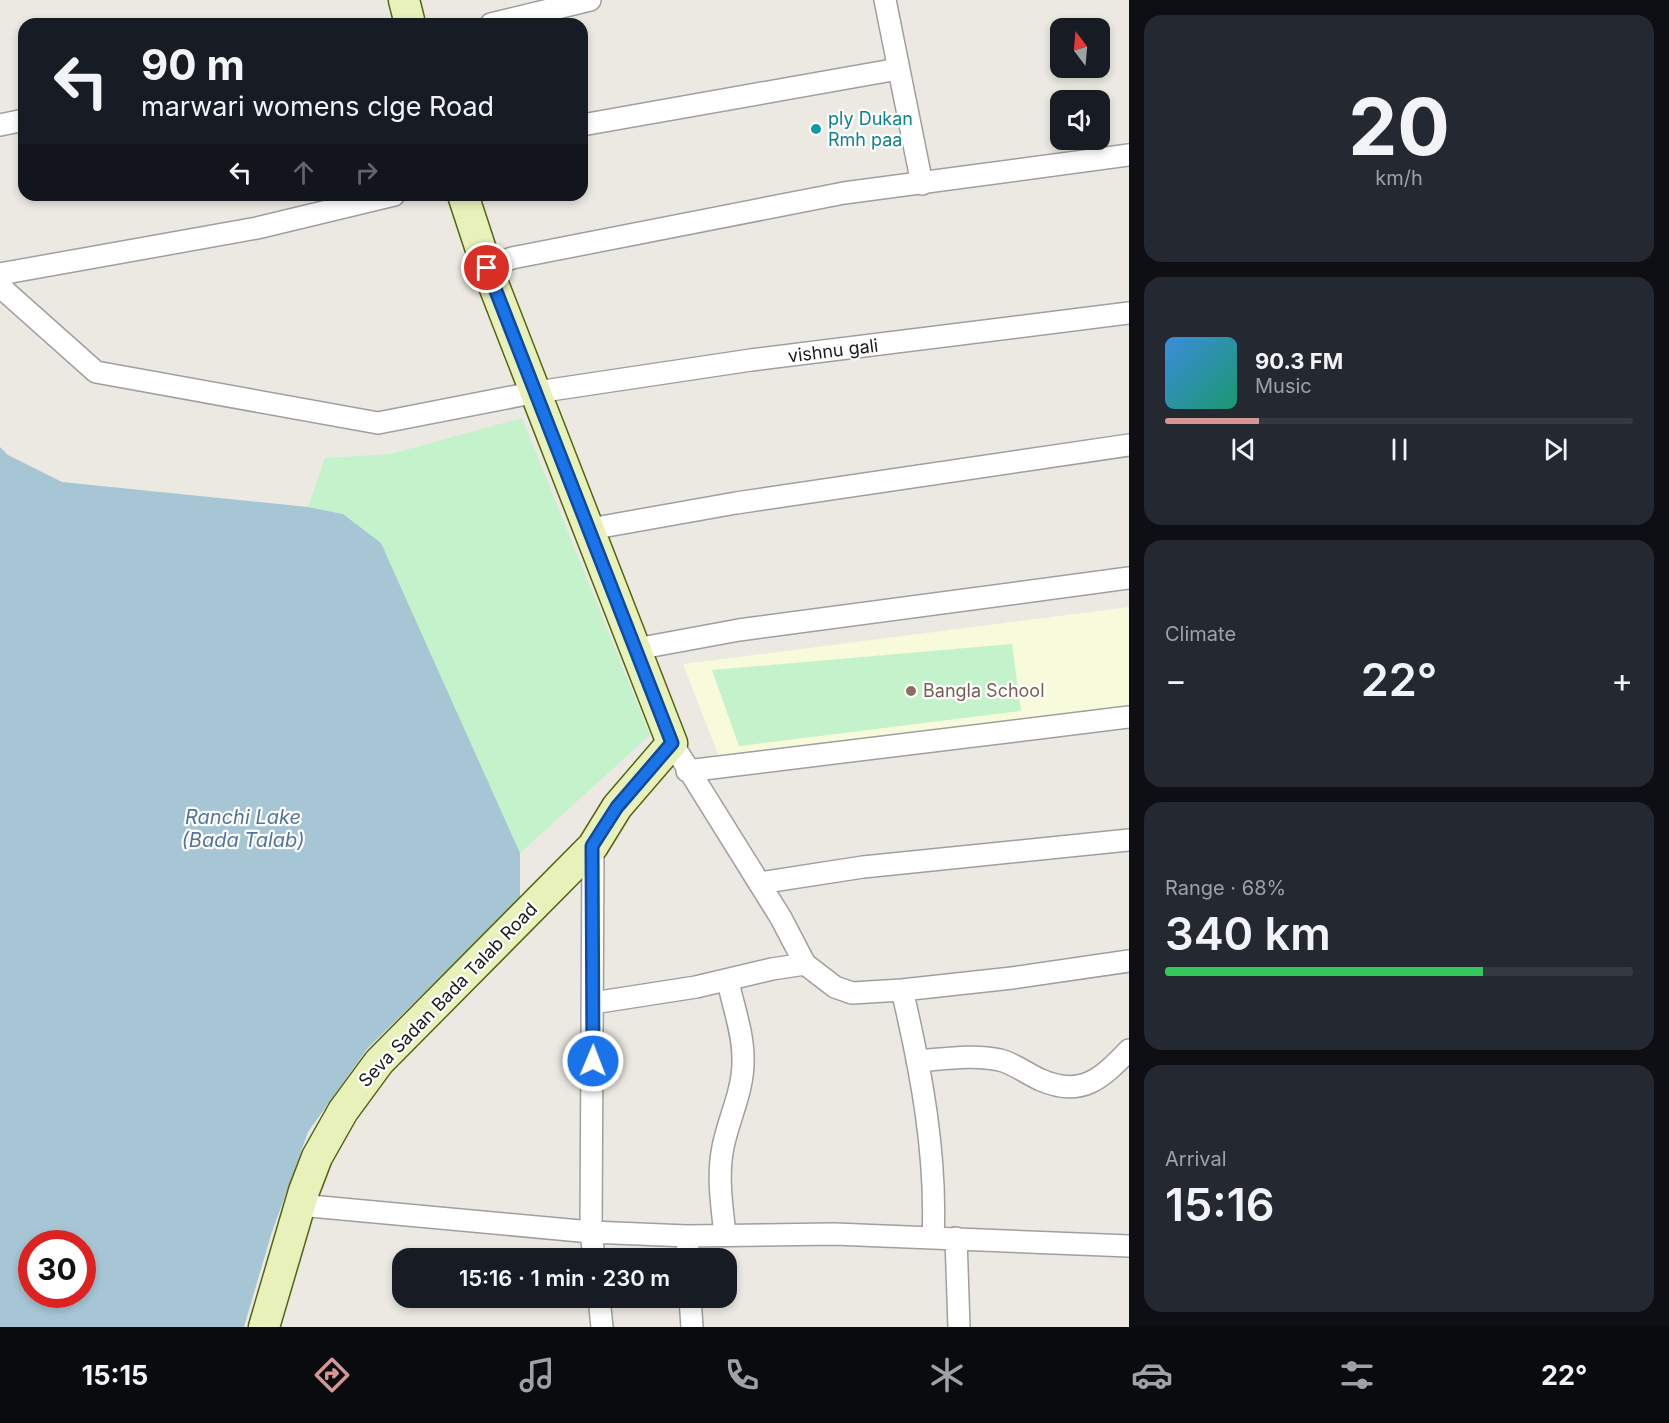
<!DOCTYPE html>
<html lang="en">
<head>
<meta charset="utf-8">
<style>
  :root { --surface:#171b24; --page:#242831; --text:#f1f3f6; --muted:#9ea1a6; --line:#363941; --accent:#d49692 }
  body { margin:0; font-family:Inter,sans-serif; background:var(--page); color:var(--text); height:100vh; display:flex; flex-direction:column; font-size:22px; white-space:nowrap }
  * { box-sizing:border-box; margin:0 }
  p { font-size:20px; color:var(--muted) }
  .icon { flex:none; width:33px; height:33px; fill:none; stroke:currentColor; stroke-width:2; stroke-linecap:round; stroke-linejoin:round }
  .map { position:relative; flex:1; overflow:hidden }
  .details { display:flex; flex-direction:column; gap:15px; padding:15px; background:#0d0f14; width:540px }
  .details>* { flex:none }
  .top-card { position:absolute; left:18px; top:18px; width:570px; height:183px; border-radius:18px; box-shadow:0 3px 9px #0003; background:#171b24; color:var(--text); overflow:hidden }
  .needle { width:39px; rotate:344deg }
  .controls { position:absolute; left:1050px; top:18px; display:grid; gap:12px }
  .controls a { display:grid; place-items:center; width:60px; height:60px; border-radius:12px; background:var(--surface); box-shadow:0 3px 9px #0003; font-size:30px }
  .speed { position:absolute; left:18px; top:1230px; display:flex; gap:12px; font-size:30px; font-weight:700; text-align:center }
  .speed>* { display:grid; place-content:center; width:78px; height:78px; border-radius:50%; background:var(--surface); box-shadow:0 3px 9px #0003; line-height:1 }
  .speed .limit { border:9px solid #d22; background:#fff; color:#111 }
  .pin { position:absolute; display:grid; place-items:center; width:51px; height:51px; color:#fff; margin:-26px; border:3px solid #fff; border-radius:50%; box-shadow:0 2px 6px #0007 }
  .me { position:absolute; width:66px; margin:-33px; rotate:1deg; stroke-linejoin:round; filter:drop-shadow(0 0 4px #0008) }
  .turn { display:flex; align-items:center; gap:21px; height:126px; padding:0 24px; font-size:27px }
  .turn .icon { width:78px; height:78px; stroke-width:2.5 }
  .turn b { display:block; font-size:42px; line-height:51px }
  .lanes { display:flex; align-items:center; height:57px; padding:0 24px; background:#0003; justify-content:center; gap:30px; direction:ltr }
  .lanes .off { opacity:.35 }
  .big { font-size:45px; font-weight:600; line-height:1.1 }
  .details .card { flex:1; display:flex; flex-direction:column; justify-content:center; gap:9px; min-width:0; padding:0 21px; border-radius:18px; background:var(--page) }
  .details .dial { align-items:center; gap:0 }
  .dial b { font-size:78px; line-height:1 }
  .song { display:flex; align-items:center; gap:18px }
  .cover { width:72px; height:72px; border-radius:9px; background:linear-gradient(135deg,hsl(210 70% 55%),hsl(160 70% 35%)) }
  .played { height:6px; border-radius:3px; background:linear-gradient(90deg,var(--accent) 20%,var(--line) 20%) }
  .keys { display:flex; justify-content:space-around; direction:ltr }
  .heat { display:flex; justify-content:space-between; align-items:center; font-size:33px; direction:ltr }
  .charge { height:9px; border-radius:4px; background:linear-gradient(90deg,#34c759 68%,var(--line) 0) }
  .trip { position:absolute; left:392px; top:1248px; width:345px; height:60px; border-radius:18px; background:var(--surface); box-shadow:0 3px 9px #0003; font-weight:600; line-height:60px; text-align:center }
  .tabs { display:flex; height:96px; justify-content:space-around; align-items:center; background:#090b0e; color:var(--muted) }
  .tabs .icon { width:42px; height:42px }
  .tabs .selected { color:var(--accent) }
  .tabs b { font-size:27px; color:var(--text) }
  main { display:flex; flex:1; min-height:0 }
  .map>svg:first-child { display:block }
  .education { fill:#f8fadc }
  .park { fill:#c3f2cb }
  .water { fill:#a7c6d5; fill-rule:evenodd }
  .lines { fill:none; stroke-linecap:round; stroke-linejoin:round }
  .street-casing { stroke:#9f9f9f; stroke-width:24 }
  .secondary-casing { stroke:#546411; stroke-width:33 }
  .street { stroke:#fff; stroke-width:21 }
  .secondary { stroke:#e9f1bb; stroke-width:30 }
  .route-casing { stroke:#114b97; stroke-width:15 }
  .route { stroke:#1a73e8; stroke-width:10 }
  .culture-dot { fill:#0f9aa8; stroke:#fff; stroke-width:2 }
  .education-dot { fill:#8d6e63; stroke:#fff; stroke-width:2 }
  .labels { text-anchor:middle; stroke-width:4.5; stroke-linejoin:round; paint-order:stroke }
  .culture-label { font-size:18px; fill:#0d838f; stroke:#fff; text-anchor:start }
  .street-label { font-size:18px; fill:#1b1b1b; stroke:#fff }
  .education-label { font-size:18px; fill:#785e54; stroke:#fff; text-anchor:start }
  .water-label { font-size:20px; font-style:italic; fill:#54739f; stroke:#fff }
</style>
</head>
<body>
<main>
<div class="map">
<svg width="1129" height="1327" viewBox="0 0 1129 1327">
  <rect width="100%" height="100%" fill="#ece9e2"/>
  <!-- education -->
  <path class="education" d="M1129,607V717L723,767L683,664Z"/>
  <!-- park -->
  <path class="park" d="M522,418L650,735L520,853L381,543L343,514L308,507L325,458L391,454Z
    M1012,644L1021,711L739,746L712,670Z"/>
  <!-- water -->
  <path class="water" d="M0,447L8,455L62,482L308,507L343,514L381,543L520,853V899L367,1049L308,1132L271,1235L244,1327H0ZM32,1244H82V1294H32Z"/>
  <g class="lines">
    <defs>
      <path id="street" d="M885,0L922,184
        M491,24L590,0
        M0,125L24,120
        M582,125L898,69
        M487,268L512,258L844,193L1129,155
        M0,274L257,228L394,195
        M0,283L5,291L96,372L378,423L537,392L751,360L1129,313
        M590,529L736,503L1129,445
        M636,649L739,630L1129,578
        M672,743L781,918L805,964L835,987L852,993L902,990L1012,978L1129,961
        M687,771L1129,717
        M593,846L591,1232L594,1258
        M759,883L863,867L1129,840
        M902,990C921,1070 937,1155 933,1238
        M593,1003L696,987L772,969L805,964
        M917,1061C944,1059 974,1054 1000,1060C1015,1064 1027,1074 1041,1080C1082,1098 1102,1078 1129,1050
        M299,1205L591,1232L687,1236L835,1234L1129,1246
        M725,1235C722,1206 717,1177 723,1147C729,1117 744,1090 743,1058C743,1032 733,1006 728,981
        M687,1236L688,1258
        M956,1238L959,1327
        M599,1298L602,1327
        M690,1298L692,1327"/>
      <path id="secondary" d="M404,0L410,24
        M264,1327L304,1191L317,1157L343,1111L379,1062L593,846L617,807L672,743L487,268L463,195"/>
    </defs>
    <!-- street casing -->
    <use href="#street" class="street-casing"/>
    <!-- secondary casing -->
    <use href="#secondary" class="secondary-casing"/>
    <!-- street -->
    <use href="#street" class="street"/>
    <!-- secondary -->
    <use href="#secondary" class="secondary"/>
  </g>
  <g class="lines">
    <defs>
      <path id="route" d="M487,268L672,743L617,807L592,846L593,1061"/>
    </defs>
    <!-- route casing -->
    <use href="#route" class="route-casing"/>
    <!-- route -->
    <use href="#route" class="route"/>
  </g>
  <!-- markers -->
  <circle class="culture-dot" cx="816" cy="129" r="6"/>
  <circle class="education-dot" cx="911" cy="691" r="6"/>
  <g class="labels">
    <!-- culture labels -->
    <g class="culture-label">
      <text x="828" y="125">ply Dukan<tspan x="828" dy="21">Rmh paa</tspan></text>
    </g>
    <!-- street labels -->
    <g class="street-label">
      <text transform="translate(833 351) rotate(-7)" y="6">vishnu gali</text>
      <text transform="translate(448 995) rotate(-46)" y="6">Seva Sadan Bada Talab Road</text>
    </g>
    <!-- education labels -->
    <g class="education-label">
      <text x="923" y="697">Bangla School</text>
    </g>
    <!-- water labels -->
    <g class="water-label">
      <text x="243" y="824">Ranchi Lake<tspan x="243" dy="23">(Bada Talab)</tspan></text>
    </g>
  </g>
</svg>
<div class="controls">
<a><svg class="needle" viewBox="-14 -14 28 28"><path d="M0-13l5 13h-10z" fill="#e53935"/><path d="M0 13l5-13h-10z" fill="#9ea1a6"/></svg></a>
<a><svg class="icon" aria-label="sound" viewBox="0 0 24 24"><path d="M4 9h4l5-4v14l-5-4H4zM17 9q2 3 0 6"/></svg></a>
</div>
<div class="speed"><div class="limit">30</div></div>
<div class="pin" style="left:487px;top:268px;background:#d93025"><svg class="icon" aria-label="arrive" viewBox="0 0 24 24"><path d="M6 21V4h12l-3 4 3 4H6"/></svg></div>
<svg class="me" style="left:593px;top:1061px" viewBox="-20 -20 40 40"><circle r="17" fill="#1a73e8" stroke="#fff" stroke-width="3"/><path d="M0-11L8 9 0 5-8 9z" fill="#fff"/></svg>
<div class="trip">15:16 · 1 min · 230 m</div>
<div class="top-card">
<div class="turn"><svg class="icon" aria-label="left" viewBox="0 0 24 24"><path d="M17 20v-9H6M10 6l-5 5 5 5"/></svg><div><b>90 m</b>marwari womens clge Road</div></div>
<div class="lanes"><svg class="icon" aria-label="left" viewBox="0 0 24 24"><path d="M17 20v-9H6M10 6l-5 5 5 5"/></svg><svg class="icon off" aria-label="ahead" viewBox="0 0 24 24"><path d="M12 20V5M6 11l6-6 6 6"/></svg><svg class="icon off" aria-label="right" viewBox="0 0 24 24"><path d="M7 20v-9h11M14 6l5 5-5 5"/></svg></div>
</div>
</div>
<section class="details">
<div class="card dial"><b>20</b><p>km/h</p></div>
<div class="card">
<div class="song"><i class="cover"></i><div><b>90.3 FM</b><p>Music</p></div></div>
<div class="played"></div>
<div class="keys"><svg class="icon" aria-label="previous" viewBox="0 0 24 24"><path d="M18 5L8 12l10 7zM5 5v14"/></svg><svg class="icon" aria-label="pause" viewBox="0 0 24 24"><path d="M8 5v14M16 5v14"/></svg><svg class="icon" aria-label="next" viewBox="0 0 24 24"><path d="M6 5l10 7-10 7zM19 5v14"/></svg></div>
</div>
<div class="card"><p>Climate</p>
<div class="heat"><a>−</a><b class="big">22°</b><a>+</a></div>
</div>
<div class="card"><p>Range · 68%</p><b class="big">340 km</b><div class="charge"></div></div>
<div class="card"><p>Arrival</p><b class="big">15:16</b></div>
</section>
</main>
<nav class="tabs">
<b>15:15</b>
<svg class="icon selected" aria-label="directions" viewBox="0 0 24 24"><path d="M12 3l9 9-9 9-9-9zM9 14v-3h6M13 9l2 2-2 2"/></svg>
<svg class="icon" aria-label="music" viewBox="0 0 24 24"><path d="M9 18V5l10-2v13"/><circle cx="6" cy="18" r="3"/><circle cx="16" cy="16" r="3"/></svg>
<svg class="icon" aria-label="phone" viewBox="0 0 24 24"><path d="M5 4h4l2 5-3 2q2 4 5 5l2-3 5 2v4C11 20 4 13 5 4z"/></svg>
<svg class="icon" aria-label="climate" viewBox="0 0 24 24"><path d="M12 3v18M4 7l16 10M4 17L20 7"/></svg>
<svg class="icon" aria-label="car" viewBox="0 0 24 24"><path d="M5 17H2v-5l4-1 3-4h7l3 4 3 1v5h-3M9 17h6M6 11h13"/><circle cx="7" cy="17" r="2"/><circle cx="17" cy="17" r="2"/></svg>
<svg class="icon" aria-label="filters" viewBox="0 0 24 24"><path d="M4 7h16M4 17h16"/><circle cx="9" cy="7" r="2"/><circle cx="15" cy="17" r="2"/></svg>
<b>22°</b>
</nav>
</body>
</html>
